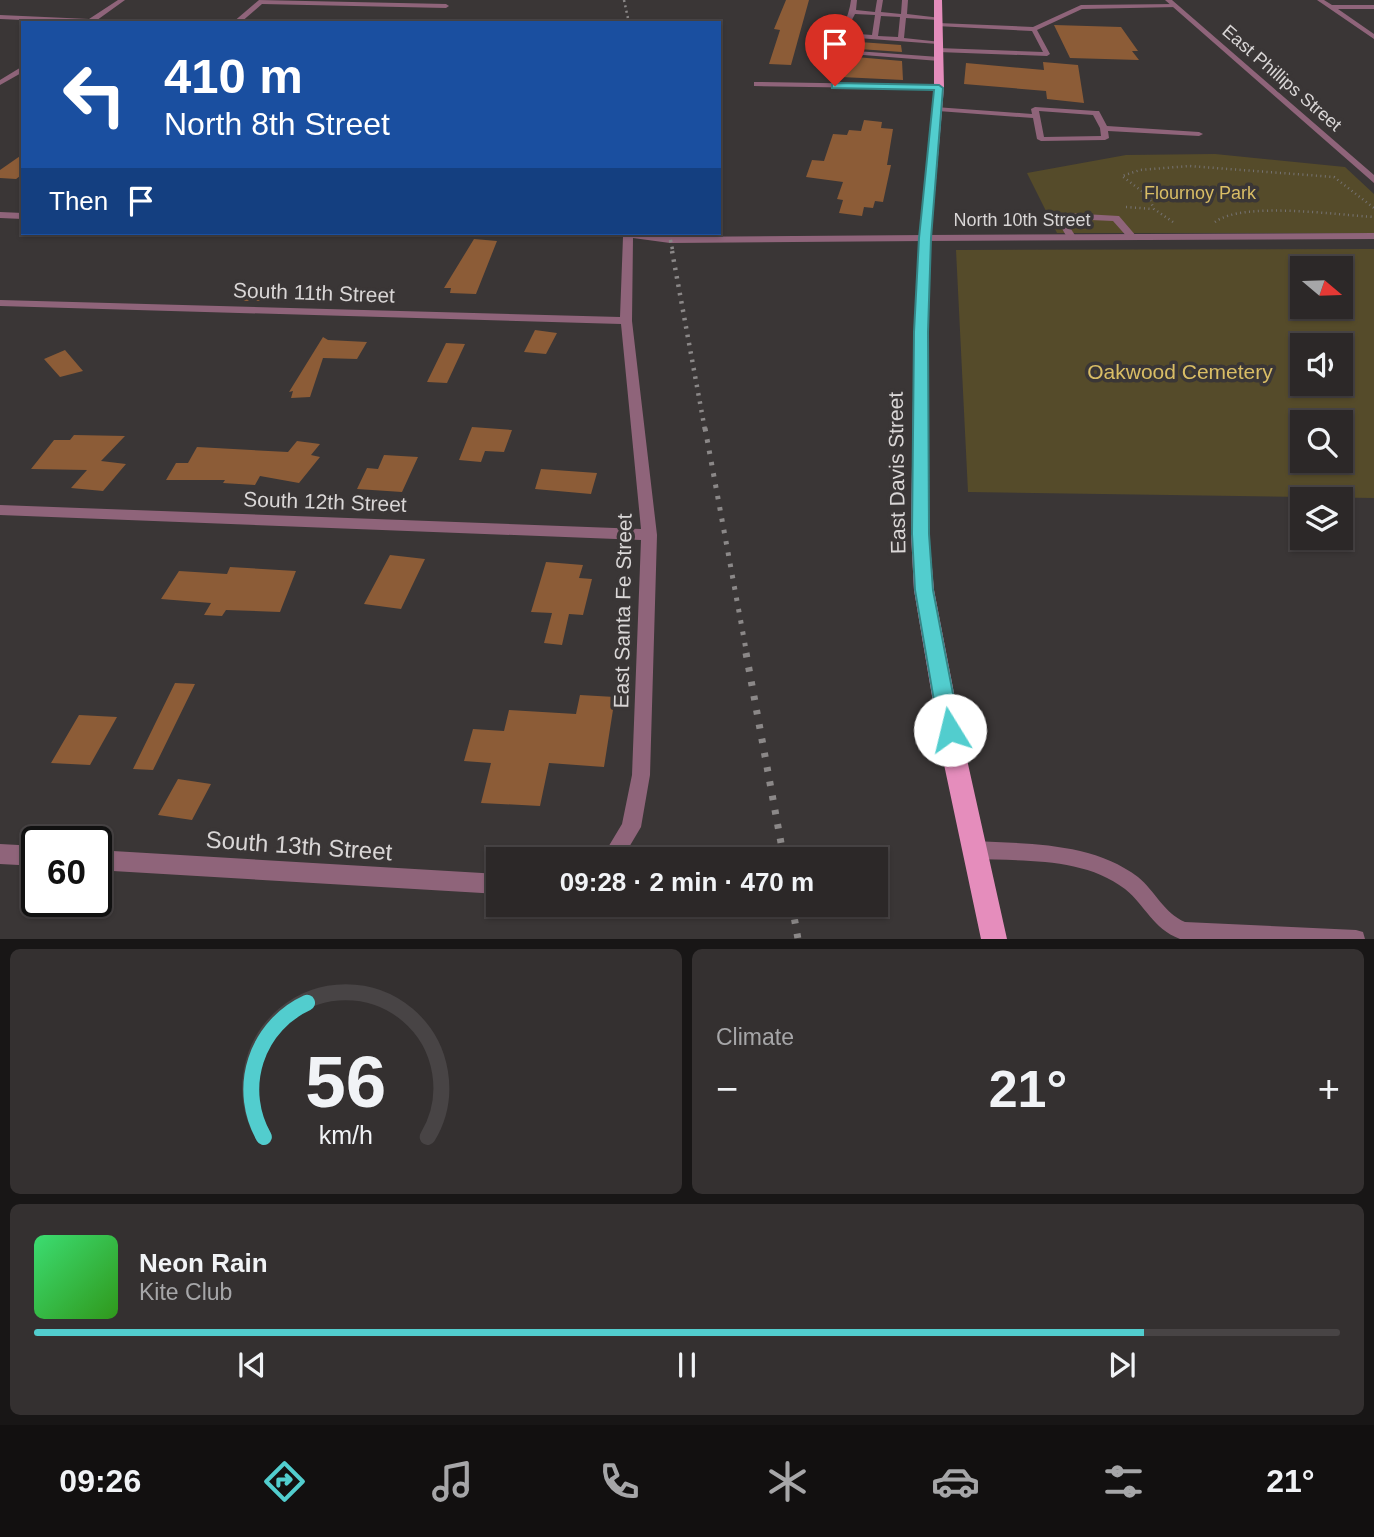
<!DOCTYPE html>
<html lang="en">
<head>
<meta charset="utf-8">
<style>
  :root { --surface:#2c2828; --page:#343030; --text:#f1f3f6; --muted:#a6a6a8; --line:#484445; --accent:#52cdce }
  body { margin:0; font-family:Helvetica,sans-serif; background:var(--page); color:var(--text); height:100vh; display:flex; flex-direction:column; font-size:26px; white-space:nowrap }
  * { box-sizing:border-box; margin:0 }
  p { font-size:23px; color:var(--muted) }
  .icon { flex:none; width:38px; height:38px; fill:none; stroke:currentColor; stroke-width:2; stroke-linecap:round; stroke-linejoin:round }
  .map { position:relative; height:939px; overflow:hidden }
  .details { display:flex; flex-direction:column; gap:10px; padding:10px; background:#181616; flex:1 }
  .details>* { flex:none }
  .guide { position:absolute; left:21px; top:21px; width:700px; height:214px; border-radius:0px; box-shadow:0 2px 5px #0004,0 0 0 2px var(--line); background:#1a4fa0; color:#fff; overflow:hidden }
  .needle { width:46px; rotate:109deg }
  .fabs { position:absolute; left:1290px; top:256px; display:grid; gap:14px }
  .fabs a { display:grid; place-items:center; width:63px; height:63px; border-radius:0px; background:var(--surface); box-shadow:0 2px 5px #0004,0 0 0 2px var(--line); font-size:35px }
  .speed { position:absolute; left:21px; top:826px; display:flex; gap:14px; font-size:35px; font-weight:700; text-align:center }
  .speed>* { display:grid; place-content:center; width:91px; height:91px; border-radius:50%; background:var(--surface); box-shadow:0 2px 5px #0004,0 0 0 2px var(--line); line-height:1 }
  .speed .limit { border:4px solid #111; border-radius:10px; background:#fff; color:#111 }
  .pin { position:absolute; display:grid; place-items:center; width:60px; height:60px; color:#fff; margin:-72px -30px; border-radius:50% 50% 50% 0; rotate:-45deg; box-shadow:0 0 7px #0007 }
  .pin .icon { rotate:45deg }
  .me { position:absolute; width:77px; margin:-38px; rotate:351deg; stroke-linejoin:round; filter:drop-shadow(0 0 5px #0008) }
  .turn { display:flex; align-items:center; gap:24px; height:147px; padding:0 28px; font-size:32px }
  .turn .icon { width:91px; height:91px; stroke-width:2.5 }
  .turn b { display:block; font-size:49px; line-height:60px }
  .then { display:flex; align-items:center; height:66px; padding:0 28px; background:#0003; gap:14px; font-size:26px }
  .big { font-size:52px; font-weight:700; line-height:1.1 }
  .details .widget { flex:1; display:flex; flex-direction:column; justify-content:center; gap:10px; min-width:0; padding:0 24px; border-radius:10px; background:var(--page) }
  .details .dial { align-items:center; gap:0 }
  .dial svg { height:182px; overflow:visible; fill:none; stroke:var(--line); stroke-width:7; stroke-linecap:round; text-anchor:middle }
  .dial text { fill:var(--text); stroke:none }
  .song { display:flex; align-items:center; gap:21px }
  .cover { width:84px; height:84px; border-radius:10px; background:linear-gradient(135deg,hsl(140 70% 55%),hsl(110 70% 35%)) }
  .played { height:7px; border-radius:4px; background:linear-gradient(90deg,var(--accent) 85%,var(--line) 85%) }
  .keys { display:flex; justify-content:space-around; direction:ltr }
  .heat { display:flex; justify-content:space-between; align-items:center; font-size:38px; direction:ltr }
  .details .tiles { flex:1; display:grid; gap:10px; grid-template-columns:1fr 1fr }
  .widget:last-child { grid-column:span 2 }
  .trip { position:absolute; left:486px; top:847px; width:402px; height:70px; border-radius:0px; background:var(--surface); box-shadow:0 2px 5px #0004,0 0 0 2px var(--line); font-weight:700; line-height:70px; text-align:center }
  .tab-bar { display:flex; height:112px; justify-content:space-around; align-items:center; background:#121010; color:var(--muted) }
  .tab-bar .icon { width:49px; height:49px }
  .tab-bar .active { color:var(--accent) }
  .tab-bar b { font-size:32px; color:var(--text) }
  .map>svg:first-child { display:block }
  .green { fill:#554b2a; fill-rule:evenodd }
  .building { fill:#8c5c37 }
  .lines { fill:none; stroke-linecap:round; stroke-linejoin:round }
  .path { stroke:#767373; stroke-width:2.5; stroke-dasharray:1 3.5; stroke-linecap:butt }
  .service { fill:#8f647a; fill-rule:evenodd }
  .minor { fill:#8f647a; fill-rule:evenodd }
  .tertiary { fill:#8f647a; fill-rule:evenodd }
  .primary { fill:#e58dbc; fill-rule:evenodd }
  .rail-far4 { stroke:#8b8888; stroke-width:2.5; stroke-dasharray:2 3.5; stroke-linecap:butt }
  .rail-far3 { stroke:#8b8888; stroke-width:3.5; stroke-dasharray:2.5 4.5; stroke-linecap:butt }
  .rail-far2 { stroke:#8b8888; stroke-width:4.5; stroke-dasharray:2.5 6; stroke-linecap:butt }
  .rail-far1 { stroke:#8b8888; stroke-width:5; stroke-dasharray:3.5 8; stroke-linecap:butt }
  .rail { stroke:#8b8888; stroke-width:7; stroke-dasharray:4.5 10; stroke-linecap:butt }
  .route { fill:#52cdce; stroke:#358586; stroke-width:2 }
  .labels { text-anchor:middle; stroke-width:7; stroke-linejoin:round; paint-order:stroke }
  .far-street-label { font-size:18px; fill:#d9d6d6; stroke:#3a3636 }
  .far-park-label { font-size:18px; fill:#d9bd65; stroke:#3a3636 }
  .street-label { font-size:21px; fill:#d9d6d6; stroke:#3a3636 }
  .park-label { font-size:21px; fill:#d9bd65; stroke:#3a3636 }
  .near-street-label { font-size:24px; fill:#d9d6d6; stroke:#3a3636 }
</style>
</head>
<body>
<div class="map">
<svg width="1374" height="939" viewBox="0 0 1374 939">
  <rect width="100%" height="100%" fill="#3a3636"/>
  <!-- green -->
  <path class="green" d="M1215,154L1345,167L1374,194V233H1057L1027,173L1126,155Z
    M1374,249V498L968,492L956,250ZM1302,268H1340V306H1302ZM1302,345H1340V383H1302ZM1302,422H1340V460H1302Z"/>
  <!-- building -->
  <path class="building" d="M786,0H809L791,65L769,64L780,30L774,29Z
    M1054,25L1121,27L1138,51H1132L1139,60L1070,58Z
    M846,41L901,45L902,52L845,48Z
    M844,56L902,61L903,80L841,77Z
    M1043,62L1078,65L1084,103L1047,99L1046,91L964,84L966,63L1044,70Z
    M864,120L882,122L881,128L893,129L887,165H891L883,202L875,201L873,208L864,207L862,216L839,213L843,200L837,199L843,182L806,177L812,160L824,161L833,134L847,135L849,130L861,131Z
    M23,154V174L16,179L0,178V170Z
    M474,239L497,241L476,294L450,293L451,288H444Z
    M249,285H272L262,301H239Z
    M535,330L557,333L546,354L524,352Z
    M323,337L328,340L367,342L357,359L323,358L310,397L291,398L293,391L289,392Z
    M446,343L465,344L447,383L427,382Z
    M65,350L83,371L60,377L44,359Z
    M472,427L512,430L504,452L485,451L481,462L459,460Z
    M74,435L125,436L101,461L126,464L103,491L71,488L87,470L31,469L54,440H70Z
    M297,441L320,444L311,455L320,457L299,483L260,476L255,485L223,483L225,480H166L176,463H188L197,447L288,452Z
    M384,455L418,457L402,492L357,489L367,468L378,469Z
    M541,469L597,473L591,494L535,489Z
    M390,555L425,559L401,609L364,604Z
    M546,562L583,565L579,578L592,579L583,615L569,614L562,645L544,643L552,613L531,612Z
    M230,567L296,571L280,612L226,610L222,616L204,615L211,603L161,599L179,571L227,574Z
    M175,683L195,684L153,770L133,769Z
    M580,695L615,697L604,767L549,763L540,806L481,803L491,763L464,761L473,729L504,731L509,710L576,714Z
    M79,715L117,717L90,765L51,763Z
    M178,779L211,784L192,820L158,815Z"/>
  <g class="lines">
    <!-- path -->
    <path class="path" d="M1126,207L1153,209
      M1173,222L1154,209L1148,196L1122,176L1140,170L1189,166L1334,177L1374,208
      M1215,222C1243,201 1337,215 1374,217"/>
    <!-- service -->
    <path class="service" d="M851,0H857L856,10L875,12L877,0H883L881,12L901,14L902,0H908L907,14L941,18L938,20L906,18L904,38L941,42L938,44L844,37L842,50L939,57L942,59L939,61L838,53L834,50C839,33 849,18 851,0ZM855,14L875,15L872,35L845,33ZM881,16L900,17L898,37L878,36Z
      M1176,4L1178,7L1082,9L1037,30L1050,54L1047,56L938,52L935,50L938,48L1043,52L1032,31L936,26L938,23L1033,27L1081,5Z
      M935,107L1032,114L1031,109L1035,107L1096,111H1099L1107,126L1199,132L1203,134L1199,136L1108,131L1109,138L1105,140L1041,141L1037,139L1033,118L938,111H935ZM1039,111L1093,115L1100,128L1101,136L1044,137Z
      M1066,213L1119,216L1137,237L1132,240L1129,239L1113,221L1068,219L1066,221L1076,237L1071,240L1068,239L1057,220Z
      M974,841C1028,844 1092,842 1138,877C1155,891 1164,913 1185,922L1356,930L1363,932L1365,939H1180C1152,928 1146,906 1125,889C1084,857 1023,861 974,859L968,856L965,850L968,844Z"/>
    <!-- minor -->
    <path class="minor" d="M118,0H125L93,23L0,19V15L89,19Z
      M259,0L446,4L449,6L446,8L262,4L240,23H232Z
      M1165,0H1172L1374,175V183Z
      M1317,0H1324L1332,5H1374V9H1338L1374,34V39Z
      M23,66V72L0,85V80Z
      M757,82L939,85L943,87L939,89L754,86V82Z
      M0,212L23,213V219L0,218Z
      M613,233H639L670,237L925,235L930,238L925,241L670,243L633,238L632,321L657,535L650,775L641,827L622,859H601L622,824L632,775L641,540L0,515V505L641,529L621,324L0,306V300L620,317L623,237Z
      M0,844L37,846V866L0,864Z
      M96,850L499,874V894L96,870Z"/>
    <!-- tertiary -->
    <path class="tertiary" d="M1374,233V239L925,241L920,238L925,235Z"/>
    <!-- primary -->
    <path class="primary" d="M934,0H942L944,87L931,238L928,332L929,534L934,590L966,755L1007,939H981L942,755L914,590L911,534L914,332L919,238L934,87Z"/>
    <!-- rail-far4 -->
    <path class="rail-far4" d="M624,0L629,23"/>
    <!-- rail-far3 -->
    <path class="rail-far3" d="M669,233L673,252"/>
    <!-- rail-far2 -->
    <path class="rail-far2" d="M672,251L705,430"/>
    <!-- rail-far1 -->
    <path class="rail-far1" d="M705,428L747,655"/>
    <!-- rail -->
    <path class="rail" d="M746,653L784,859
      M792,905L798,939"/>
  </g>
  <!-- route -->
  <path class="route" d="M835,83L939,85L943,88L931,238L928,332L929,534L933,590L960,730L957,737L950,739L942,737L939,730L915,590L912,534L914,332L919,238L934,90L832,88V84Z"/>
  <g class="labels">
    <!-- far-street labels -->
    <g class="far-street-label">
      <text transform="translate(1282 78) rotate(41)" y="6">East Phillips Street</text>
      <text x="1022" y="226">North 10th Street</text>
    </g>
    <!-- far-park labels -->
    <g class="far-park-label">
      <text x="1200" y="199">Flournoy Park</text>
    </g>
    <!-- street labels -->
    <g class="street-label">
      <text transform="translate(314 293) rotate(2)" y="7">South 11th Street</text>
      <text transform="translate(897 473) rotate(-91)" y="7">East Davis Street</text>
      <text transform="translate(325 502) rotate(2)" y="7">South 12th Street</text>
      <text transform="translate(623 611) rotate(-89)" y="7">East Santa Fe Street</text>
    </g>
    <!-- park labels -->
    <g class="park-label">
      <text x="1180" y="379">Oakwood Cemetery</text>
    </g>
    <!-- near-street labels -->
    <g class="near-street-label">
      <text transform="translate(299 846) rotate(4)" y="8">South 13th Street</text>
    </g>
  </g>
</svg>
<div class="fabs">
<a><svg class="needle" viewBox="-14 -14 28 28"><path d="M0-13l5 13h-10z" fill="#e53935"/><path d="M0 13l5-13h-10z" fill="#a6a6a8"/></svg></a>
<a><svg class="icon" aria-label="sound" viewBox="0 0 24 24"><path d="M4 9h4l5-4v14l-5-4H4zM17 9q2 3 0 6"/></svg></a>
<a><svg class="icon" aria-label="search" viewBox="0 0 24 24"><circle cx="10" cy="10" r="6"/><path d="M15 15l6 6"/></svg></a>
<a><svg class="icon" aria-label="layers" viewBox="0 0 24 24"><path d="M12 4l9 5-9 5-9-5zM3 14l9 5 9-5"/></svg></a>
</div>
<div class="speed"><div class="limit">60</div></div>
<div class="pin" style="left:835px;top:86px;background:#d93025"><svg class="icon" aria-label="arrive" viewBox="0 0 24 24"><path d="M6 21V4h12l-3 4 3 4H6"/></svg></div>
<svg class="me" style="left:950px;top:730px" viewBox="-20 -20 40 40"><circle r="19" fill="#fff"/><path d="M0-13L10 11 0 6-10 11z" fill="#52cdce"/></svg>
<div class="trip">09:28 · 2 min · 470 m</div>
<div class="guide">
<div class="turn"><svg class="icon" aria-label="left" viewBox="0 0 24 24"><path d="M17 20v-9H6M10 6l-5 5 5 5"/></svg><div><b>410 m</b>North 8th Street</div></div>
<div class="then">Then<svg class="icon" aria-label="arrive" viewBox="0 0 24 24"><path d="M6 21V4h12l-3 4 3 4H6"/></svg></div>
</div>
</div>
<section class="details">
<div class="tiles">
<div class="widget dial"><svg viewBox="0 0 100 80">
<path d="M14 69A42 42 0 1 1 86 69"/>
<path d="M14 69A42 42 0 0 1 33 10" stroke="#52cdce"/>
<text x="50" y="56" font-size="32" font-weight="700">56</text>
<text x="50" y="72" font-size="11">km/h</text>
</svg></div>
<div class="widget"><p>Climate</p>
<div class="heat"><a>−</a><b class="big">21°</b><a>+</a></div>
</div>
<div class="widget">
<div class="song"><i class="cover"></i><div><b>Neon Rain</b><p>Kite Club</p></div></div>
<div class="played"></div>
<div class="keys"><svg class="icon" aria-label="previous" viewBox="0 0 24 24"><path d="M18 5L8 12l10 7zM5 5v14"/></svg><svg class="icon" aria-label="pause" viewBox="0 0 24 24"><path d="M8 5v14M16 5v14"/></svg><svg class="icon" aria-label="next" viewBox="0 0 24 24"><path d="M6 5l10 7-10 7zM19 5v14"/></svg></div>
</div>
</div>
</section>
<nav class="tab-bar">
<b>09:26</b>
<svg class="icon active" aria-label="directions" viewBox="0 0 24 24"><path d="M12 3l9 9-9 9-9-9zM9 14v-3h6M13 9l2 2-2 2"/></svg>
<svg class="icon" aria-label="music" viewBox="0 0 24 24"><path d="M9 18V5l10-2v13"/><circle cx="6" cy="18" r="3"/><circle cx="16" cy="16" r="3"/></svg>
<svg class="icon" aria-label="phone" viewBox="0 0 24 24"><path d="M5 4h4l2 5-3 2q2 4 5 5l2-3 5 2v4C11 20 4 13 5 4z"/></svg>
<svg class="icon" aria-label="climate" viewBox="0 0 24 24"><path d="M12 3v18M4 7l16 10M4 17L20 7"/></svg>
<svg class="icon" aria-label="car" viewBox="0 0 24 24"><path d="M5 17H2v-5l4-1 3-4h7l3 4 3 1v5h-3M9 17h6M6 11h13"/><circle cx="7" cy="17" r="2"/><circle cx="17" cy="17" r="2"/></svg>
<svg class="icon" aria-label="filters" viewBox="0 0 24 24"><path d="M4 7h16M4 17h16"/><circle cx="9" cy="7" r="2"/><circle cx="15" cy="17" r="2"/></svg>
<b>21°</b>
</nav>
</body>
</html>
